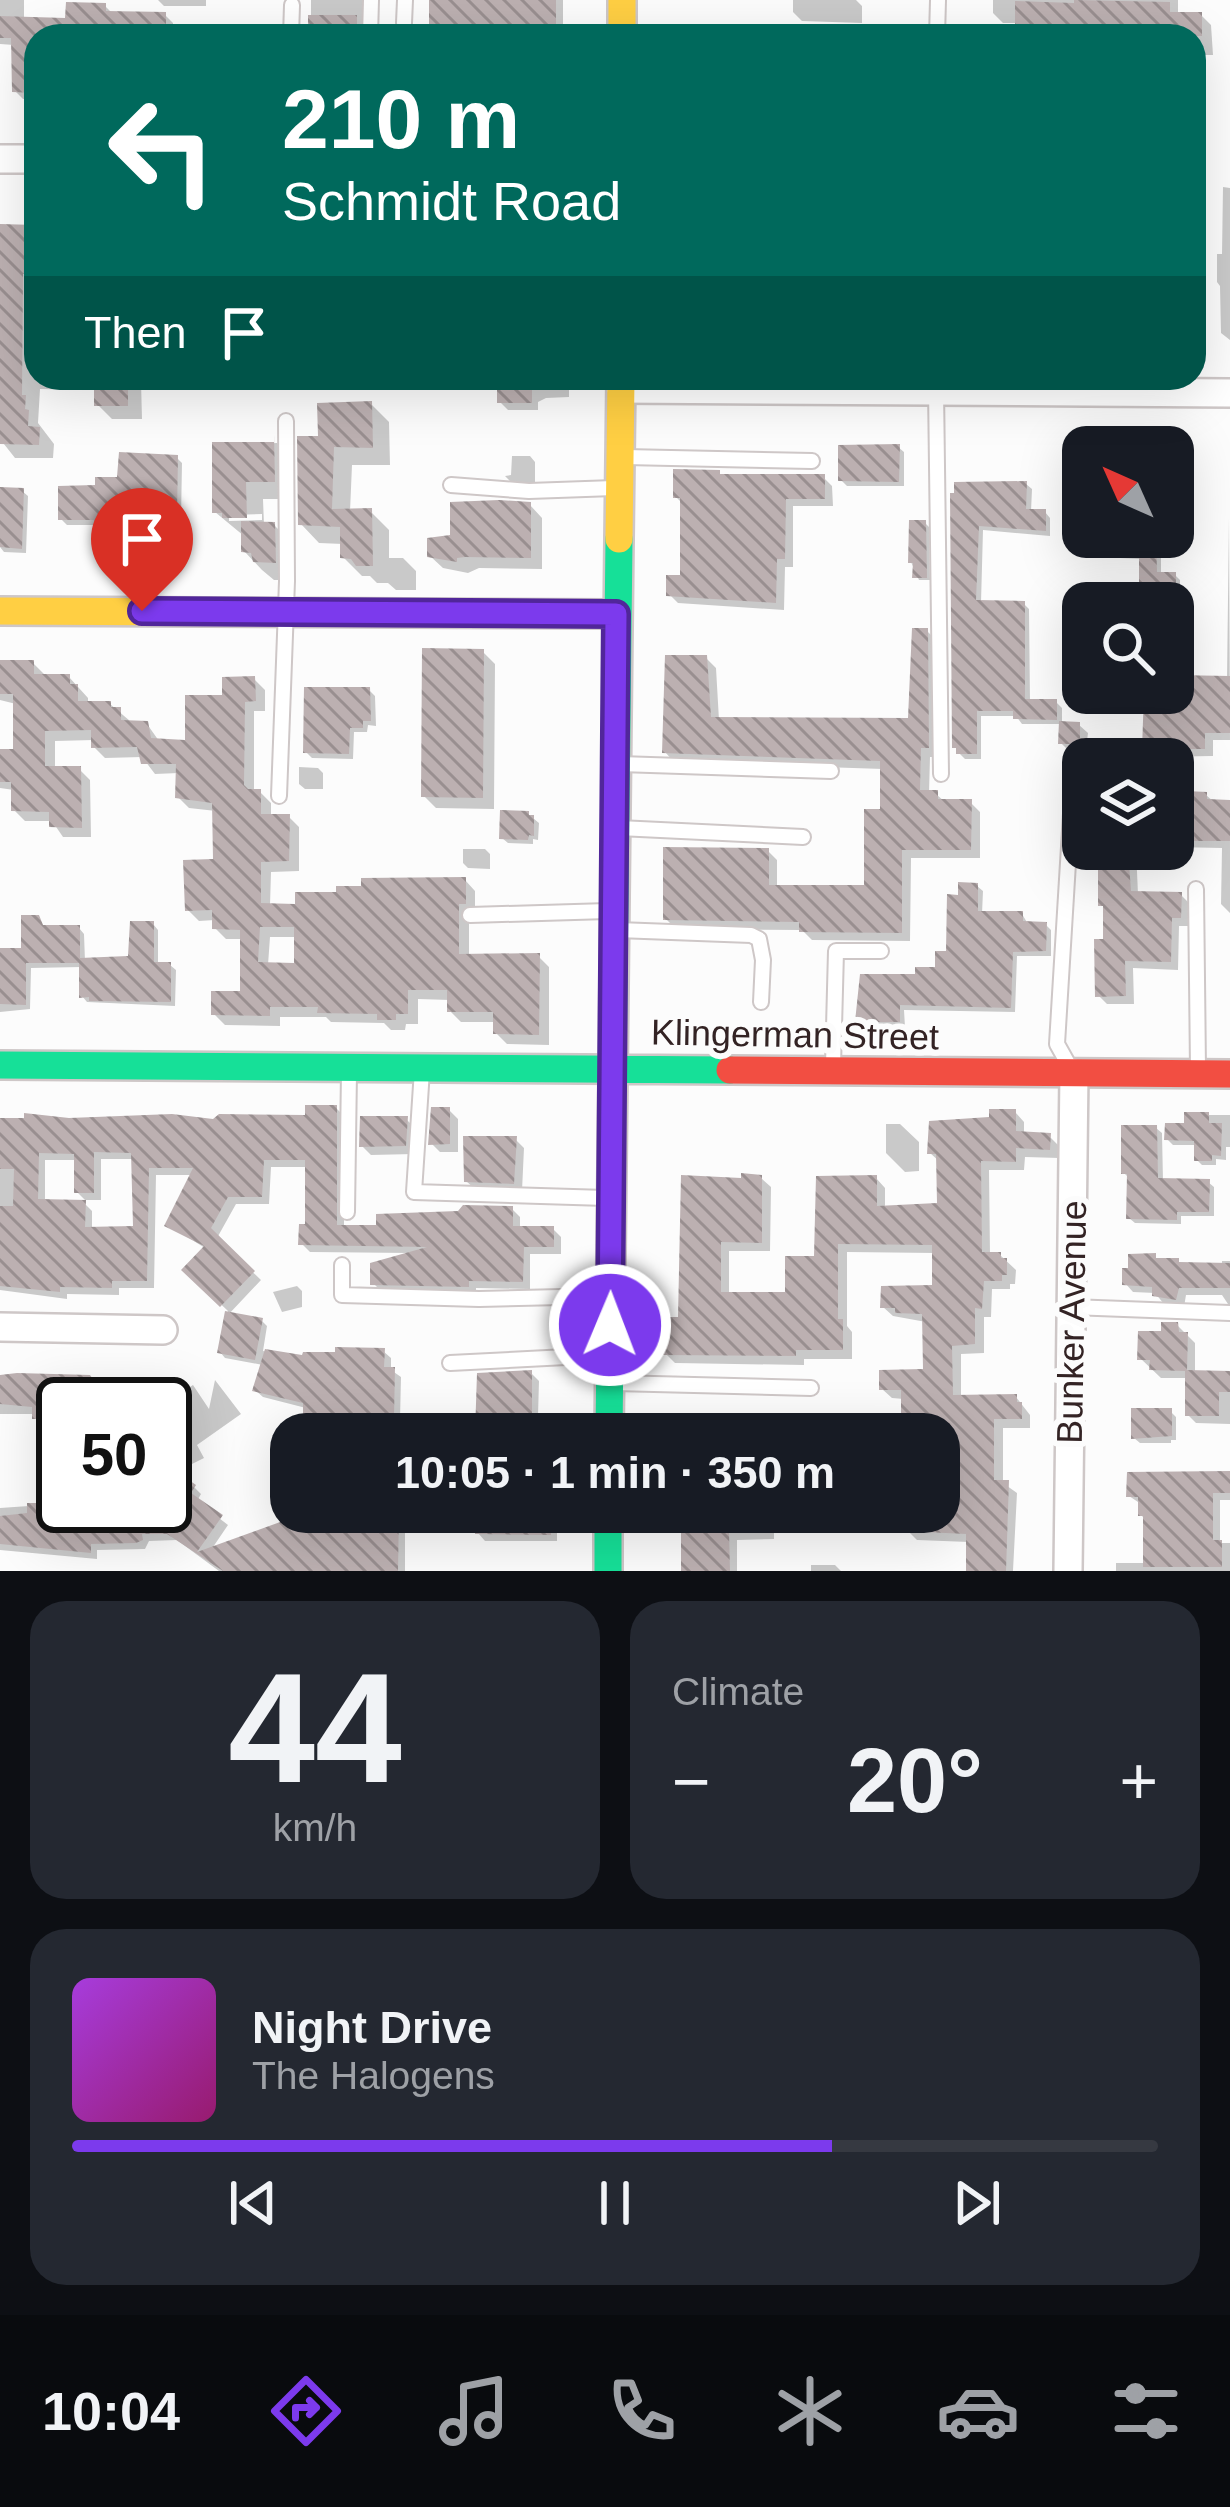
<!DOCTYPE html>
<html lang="en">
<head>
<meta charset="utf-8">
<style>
  :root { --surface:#171b24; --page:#242831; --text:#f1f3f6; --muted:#9ea1a6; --line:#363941; --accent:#7c3aed }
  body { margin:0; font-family:Arial,sans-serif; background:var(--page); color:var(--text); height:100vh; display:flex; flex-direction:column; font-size:45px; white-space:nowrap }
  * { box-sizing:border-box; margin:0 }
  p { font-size:39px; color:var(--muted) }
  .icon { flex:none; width:66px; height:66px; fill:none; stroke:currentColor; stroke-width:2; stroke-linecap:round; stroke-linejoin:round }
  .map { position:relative; height:1571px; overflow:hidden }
  .details { display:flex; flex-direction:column; gap:30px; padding:30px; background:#0d0f14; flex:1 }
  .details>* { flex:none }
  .banner { position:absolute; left:24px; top:24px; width:1182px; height:366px; border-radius:36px; box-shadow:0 12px 48px #0002; background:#00695c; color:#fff; overflow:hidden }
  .needle { width:78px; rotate:315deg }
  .fabs { position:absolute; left:1062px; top:426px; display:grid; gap:24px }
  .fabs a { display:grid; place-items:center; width:132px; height:132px; border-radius:24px; background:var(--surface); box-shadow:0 12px 48px #0002; font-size:60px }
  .speed { position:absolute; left:36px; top:1377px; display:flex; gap:24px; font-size:60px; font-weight:700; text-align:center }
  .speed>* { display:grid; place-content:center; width:156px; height:156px; border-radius:50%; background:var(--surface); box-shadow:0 12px 48px #0002; line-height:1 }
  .speed .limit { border:6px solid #111; border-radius:18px; background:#fff; color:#111 }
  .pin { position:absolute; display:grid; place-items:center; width:102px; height:102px; color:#fff; margin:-123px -51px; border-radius:50% 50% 50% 0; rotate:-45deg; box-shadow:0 0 12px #0007 }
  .pin .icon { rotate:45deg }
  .me { position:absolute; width:132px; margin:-66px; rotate:1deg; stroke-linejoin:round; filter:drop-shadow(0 0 9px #0008) }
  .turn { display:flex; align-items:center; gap:42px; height:252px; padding:0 60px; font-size:54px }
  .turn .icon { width:156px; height:156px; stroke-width:2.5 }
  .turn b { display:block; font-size:84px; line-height:102px }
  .then { display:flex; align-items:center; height:114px; padding:0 60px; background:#0003; gap:24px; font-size:45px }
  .big { font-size:90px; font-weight:600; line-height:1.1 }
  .details .card { flex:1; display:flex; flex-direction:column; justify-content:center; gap:18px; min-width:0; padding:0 42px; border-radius:36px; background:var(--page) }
  .details .dial { align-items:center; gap:0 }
  .dial b { font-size:156px; line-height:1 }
  .song { display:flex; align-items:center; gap:36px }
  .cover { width:144px; height:144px; border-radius:18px; background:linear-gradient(135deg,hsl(280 70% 55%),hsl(320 70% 35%)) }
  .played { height:12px; border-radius:6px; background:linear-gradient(90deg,var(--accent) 70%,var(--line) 70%) }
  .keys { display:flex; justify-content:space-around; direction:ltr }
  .heat { display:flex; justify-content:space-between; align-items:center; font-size:66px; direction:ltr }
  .details .tiles { flex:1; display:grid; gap:30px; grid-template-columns:1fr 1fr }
  .card:last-child { grid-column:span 2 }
  .trip { position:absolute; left:270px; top:1413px; width:690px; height:120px; border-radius:36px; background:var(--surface); box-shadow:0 12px 48px #0002; font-weight:600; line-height:120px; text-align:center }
  .tab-bar { display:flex; height:192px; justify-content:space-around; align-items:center; background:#090b0e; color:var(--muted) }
  .tab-bar .icon { width:84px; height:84px }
  .tab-bar .current { color:var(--accent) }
  .tab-bar b { font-size:54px; color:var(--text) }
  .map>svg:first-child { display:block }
  .shadow { fill:#0003; fill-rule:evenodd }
  .building { fill:url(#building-back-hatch); fill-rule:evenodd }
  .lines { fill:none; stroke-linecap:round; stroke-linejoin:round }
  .lane-casing { stroke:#cec7c7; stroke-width:18 }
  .street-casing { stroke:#cec7c7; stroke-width:32 }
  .fast-casing { stroke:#cec7c7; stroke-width:32 }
  .slow-casing { stroke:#cec7c7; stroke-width:32 }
  .jam-casing { stroke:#cec7c7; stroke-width:32 }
  .lane { stroke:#fff; stroke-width:14 }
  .street { stroke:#fff; stroke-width:27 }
  .fast { stroke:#16e098; stroke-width:27 }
  .slow { stroke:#ffcf43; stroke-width:27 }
  .jam { stroke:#f24e42; stroke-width:27 }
  .route-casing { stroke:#51269a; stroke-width:30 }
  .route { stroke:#7c3aed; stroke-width:21 }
  .labels { text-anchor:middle; stroke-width:12; stroke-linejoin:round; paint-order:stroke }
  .street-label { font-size:36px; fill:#332324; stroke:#fcfcfc }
</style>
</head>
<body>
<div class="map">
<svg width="1230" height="1571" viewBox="0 0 1230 1571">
  <defs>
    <pattern id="building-back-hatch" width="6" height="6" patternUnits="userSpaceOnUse" patternTransform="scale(3)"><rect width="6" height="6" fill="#bcb0b1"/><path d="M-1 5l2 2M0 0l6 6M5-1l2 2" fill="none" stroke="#998f90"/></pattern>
  </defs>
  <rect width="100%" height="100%" fill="#fcfcfc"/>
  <!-- shadow -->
  <path class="shadow" d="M0,0H24V20L68,21L105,6L113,14L165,15L173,23V36H36V99H23L15,91L14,45L0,44Z
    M158,0H206V6H164Z
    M311,0H364V36H311Z
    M432,0H563V36H432Z
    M793,0H856L862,6V23L802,21L793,12Z
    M993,0H1178V15H1201L1211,25L1213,55H1194V36L1027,34L1017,23H1003L993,13Z
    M1223,187L1230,188V340L1221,333L1220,286L1217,282V254H1222Z
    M36,228V378H194V381H141L142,419H112L98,405L97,390L40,389L38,423L54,444L53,458H15L0,439V242Z
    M460,378H569V397L546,398L538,402V410H508L500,402V381Z
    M371,404L389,422L390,465H352L350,512L370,511L389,530V558H403L416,571V590H396L388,583H377L370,576H362L343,557V544L319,543L301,524L321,439Z
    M277,443L291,457L292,499H263L264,525H274L293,544V580H274L262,570L244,551V536L215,512V445ZM262,514V520L229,521V515Z
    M898,447L904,452V486H847L841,480Z
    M512,456H530L535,462V484L511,482L505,476L511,475Z
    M177,458L182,463L181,519H129V544H103L97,539V525H67L61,519L119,480Z
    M722,477H823L832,486L833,506H793V567H785L784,610L678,603L669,594L683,578V504L676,497Z
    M1026,484L1032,489L1031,512H1045L1050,518V536L983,530L981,603L1024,604L1029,609L1030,702H1056L1062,708V724L1079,725L1088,733L1087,741H1106L1115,750V759H1083V782L1077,776V752H1070L1061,743L1062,724H1022L1016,716H981V759H965L959,753L953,496Z
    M1,490L22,491L28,496L26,553L4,552L0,547Z
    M530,505L542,518V569L479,568L468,573L443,568L430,556L453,538Z
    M1229,517L1230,740H1213V756L1154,757L1145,748L1147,693H1173V678L1227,679Z
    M925,523L929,527L930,580H919L911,562Z
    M1101,537H1166L1161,540V575H1175L1180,580V620H1173V603L1142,559L1120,558L1115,546H1106Z
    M927,631L936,640L938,757H930L929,794H936L945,802H970L980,812V858H911L910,941L812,940L802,930L676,929L666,919L768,851L777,860V888H867L883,812V769L674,762L665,752L706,658L716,668L719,720L911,721Z
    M483,652L495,664L494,809L436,808L424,796Z
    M0,663H33L44,674L69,677L88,698V704H110L130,721L147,724L159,741L188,743L225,698L254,679L265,690V711H254V792H260L271,803V817H289L299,827V871L271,872L270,906L297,907L339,895L465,880L475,891V914H469V957L538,956L549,967V1045L507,1044L496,1033V1022H461L450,1011V1000L418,999V1024H406L405,1030H391L384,1023L331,1022L326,1017H280V1026L225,1025L214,1014L242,994L243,939H226L215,928V920L199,921L188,910L216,862V811L189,808L178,797L179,773L155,774L142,757L105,758L94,747V740L55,741V769H79L90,780L91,837H63L52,821H25L14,810V790L0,788V751H16V704L0,700ZM270,937H297V966L268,965Z
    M369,690L375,696L376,726L368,725L367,732H354L353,759L312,758L306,752Z
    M299,767L318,768L323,773V789H305L299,784Z
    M1206,795L1214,802L1230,803V913L1221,904L1222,848L1173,847V812H1189Z
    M528,814L539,823L538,840L533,839V844L508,843L502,838Z
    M463,849H485L490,854V869L468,868L463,863Z
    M1097,849H1136L1138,894L1181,895L1190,904L1189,926H1179L1178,970L1133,968L1134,1004H1107L1098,995L1106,909L1101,904Z
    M977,886L983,891L982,914H1022L1028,924H1045L1051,930V956H1017L1015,1012L904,1010L905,1027H864L859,1021L918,977L938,970L949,954L961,898Z
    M38,918L45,928H79L84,934L85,961L131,959L153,924L158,930V965H170L176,970L175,1006L87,1002L82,996V967L31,968L30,1009L0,1012V951H24Z
    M336,1108L344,1116V1228H379L512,1209L520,1217V1229H553L561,1237V1254H530V1289L476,1288V1294L381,1291L373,1283L410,1253L310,1252L302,1244L308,1227V1167H271L269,1204H236L217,1238L261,1280L228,1315L262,1321L267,1326L263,1351L305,1359L383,1351L391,1358V1370L401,1377L400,1420L478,1421L531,1373L539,1381L538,1416H551L558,1423V1434H306V1408L263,1397L255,1390L263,1365L225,1358L220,1352L228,1311L185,1270L205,1248L168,1225L193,1175H156L154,1288H119V1295L67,1294V1299L0,1290V1121L214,1122L308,1118ZM101,1159H134L136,1229L92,1230V1211L84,1203L45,1202V1160H77V1192L85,1200H101Z
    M449,1110L458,1119V1152H440L431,1143Z
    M1015,1112L1024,1122V1135L1049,1136L1059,1146V1158L1025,1157L1024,1170H989L990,1255H1000L1016,1270L1015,1284H1010V1289H992L991,1317H984V1353L961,1354V1398L1016,1397L1030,1415V1428H1003V1483L1017,1493L1013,1571H969V1542L917,1540L907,1530L906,1512H939V1501H959V1467H946L939,1461L936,1428L913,1427L904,1417V1399L892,1398L882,1389L926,1372V1322L893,1316L883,1307L935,1288V1253L847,1252V1326L852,1332V1359H804V1365L675,1363L666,1354L744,1181L761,1178L771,1187L770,1251H729V1295H788L876,1178L885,1188V1208L940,1205V1162L930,1153L992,1120Z
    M1187,1115H1230V1147H1226V1160L1216,1159V1165H1202L1197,1160V1145H1173L1167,1139L1186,1126Z
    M406,1119L415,1128L414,1154L371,1155L362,1146Z
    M886,1124H900L919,1142V1171L905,1172L886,1153Z
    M1156,1128L1162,1133L1163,1181L1208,1182L1214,1187V1216H1181V1224L1135,1223L1129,1218L1130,1179L1124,1173Z
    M515,1139L524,1148L522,1191L476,1190L466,1181Z
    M1158,1261L1182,1265L1222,1266V1261H1230V1307L1222,1295H1186L1184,1307L1164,1304L1155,1293L1133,1292L1125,1283Z
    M297,1286L302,1291V1307L282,1312L273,1292Z
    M1177,1325L1195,1343V1373L1230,1374V1424L1196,1423L1188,1415V1378H1161L1140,1358Z
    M0,1378L140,1385L149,1394L180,1393L193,1385L209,1409L215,1380L241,1414L197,1445L204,1458L190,1465L176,1445H165V1404H63V1506H165V1500L194,1487L201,1494L197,1501L228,1525L211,1550L305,1516V1512H553L557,1516V1541H485L478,1533H405V1571H219L177,1540L149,1541L145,1549L97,1550V1559L0,1550V1508L43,1505L47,1426L42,1425L35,1414H0Z
    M1170,1411L1176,1417V1440H1171V1443H1140L1134,1438Z
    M791,1417L799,1429L842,1434H665V1425H713L718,1422L780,1426Z
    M1230,1472V1500H1220V1543H1230V1571H1116V1563H1146V1520L1141,1515V1504L1129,1496Z
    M682,1512H774V1539L737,1540V1571H683Z
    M811,1565H835L841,1571H811Z"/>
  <!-- building -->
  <path class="building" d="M429,0H556V36H429Z
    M1074,0L1170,2V12H1202V36H1136V26L1015,25V1L1074,3Z
    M66,2L106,3V11L166,12V32L36,36V93L12,92L11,38H0V16L65,18Z
    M308,15H357V36H308Z
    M0,224L36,225V274H23L22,395H26L25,409L29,410L28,426L40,427L39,445L0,444Z
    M497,378H532V403H497Z
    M94,382L128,383V406H94Z
    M372,401L373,448L334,447L332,509L372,508L373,566H356L351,559L340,558V527L298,525L297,436H318L317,403Z
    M274,435L275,482H246L247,518H222V513H212V442H274Z
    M900,444L899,482L838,481V445Z
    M119,452L178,455L177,515L125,514L124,540H94V520H58V486L95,485V477H117Z
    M673,469L720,470V474H825V499H786L785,559H777L776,603L666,596V575H680V498H673Z
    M1027,481L1026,509H1046V531L979,526L976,600L1025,601V699H1057V720L1013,719V711H977V754H956V748H952L950,493H954V482Z
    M0,487L24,488L22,549L0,547Z
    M499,500L531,502V558L465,557L457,558V562L427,557V538L450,535V502Z
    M909,520H926L927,578H912L913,563H908Z
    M241,521L275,522L276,563L253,562L251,553L241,552Z
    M1112,537H1156L1157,572H1176V603H1139V554H1112Z
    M912,628H928L929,748H921L920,790H938V799H972L971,850H902V933L799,932V922L663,920V847L769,848V885H864V809H880V761L662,753L665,655H707L711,717L908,718Z
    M422,648L484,649L483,798L421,797Z
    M0,660H34V674H70V684H78V701H111V707H121V720L148,721L151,738L185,740V695H222V677L255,676L256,701L245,702L244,785L248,789H261V814H290L289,861L261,862V903L295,904V892H336V886H361V878L466,877V904H459V954L540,953L539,1035L493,1034V1012H447V990H408V1014H396V1020H377V1014L317,1013L318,1007H270V1016L211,1015V991H240V930L212,929V910L185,911L183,860L213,859L212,803L175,798L176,764H141L137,747L91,748V730L45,731V766H81L82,828L49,827V812L11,811V782H0V749H13V694H0ZM260,927H294V963L258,962Z
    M1173,675L1230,676V733H1205V749H1142L1144,693H1173Z
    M304,687H370L371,721H363V728H350L349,754L303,753Z
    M1059,721L1080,722V738H1107V759H1074V744H1058Z
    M1186,791L1207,792V799L1230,800V841H1184Z
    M500,810L529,811V815H534V836L529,835L528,840L499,839Z
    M1098,849H1128L1131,891L1182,892L1181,918H1172L1171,962L1125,961L1126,996L1095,997L1094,939H1103V906H1098Z
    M958,882L978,883V911H1023V921L1047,922L1046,951L1013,952L1011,1008L900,1005V1022H855L860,974H915V967H935V951H946L947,894L958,895Z
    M21,915H39L43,925H80V958L128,956L130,921H154V962H171V1002L89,1001V997L79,998V963H26V1005L0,1004V948H21Z
    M305,1105H337V1225H376V1214L458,1211L463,1205L513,1206V1226H554V1247H524L523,1282L469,1281V1287L370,1285V1263L427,1247L298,1245L299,1224H305V1160H264L262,1197H228L211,1228L255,1271L220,1307L181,1270L204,1246L164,1226L193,1168H149L147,1281H112V1288L60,1287V1292L0,1286V1206H13L14,1169H0V1118H24V1113L69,1118L172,1114L213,1119L219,1114L305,1115ZM94,1152L131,1153L133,1226L85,1227L86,1200L38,1199L39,1153L74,1154V1193H94Z
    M431,1107H450V1144L428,1145Z
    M989,1109H1016V1131L1051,1133L1050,1150L1016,1148V1162L981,1161L982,1252H1001V1258H1007V1275H1002V1281H984L982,1309L975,1308V1344L952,1346L953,1395L1017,1394V1402H1022V1419H994V1480H1009L1006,1571H966V1534L904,1531L905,1512H939V1498H956L957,1459H939V1420L901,1418V1390H879V1370L923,1369L922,1314L895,1313V1308H880L881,1286L932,1285V1245L838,1244V1319H843V1350H796V1356L663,1355L662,1317H678L681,1175L741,1178V1173L762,1175V1243L721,1242V1292H785V1256H814L816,1176L877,1175V1206L937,1203L936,1154H927L929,1121L989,1117Z
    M1184,1112H1209V1123H1222L1221,1156L1212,1155V1161H1194V1141L1164,1140L1165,1123H1184Z
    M360,1116H408L406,1146L359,1147Z
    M1121,1125H1157L1158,1178L1210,1179L1209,1212H1177V1220L1126,1219L1127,1174H1121Z
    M463,1136H517L514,1184L464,1182Z
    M1156,1253V1258H1179V1262L1230,1263V1288H1179L1176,1300L1152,1296V1287L1122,1285V1268H1128V1254Z
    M225,1311L263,1318L255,1360L217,1353Z
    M1161,1322H1178L1179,1332H1188L1187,1370L1230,1371V1392H1219V1416H1185V1371L1149,1370L1150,1360H1137L1138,1331H1161Z
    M335,1347L385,1348L384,1367H395L394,1417L453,1418V1434H303V1403L252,1391L265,1349L302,1355L303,1352H335Z
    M532,1370V1413H552V1434H475L477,1373Z
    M17,1373L90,1375L95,1382H141L147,1385V1404H63V1450H44V1419H32V1407L0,1404V1375Z
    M1131,1408H1172V1436L1131,1439Z
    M40,1471H60V1510L115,1512L117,1506H165V1495L179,1473L196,1485L191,1493L223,1515L197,1552L308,1512H399L398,1571H223L167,1534H142L143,1540L136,1543L91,1544V1553L0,1544V1516L27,1513V1503H40Z
    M1230,1471V1493H1213V1540H1222V1567H1143V1516H1138V1497H1126L1127,1472Z
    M475,1512H551V1535L475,1534Z
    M681,1512H766V1532H729L730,1571H681Z"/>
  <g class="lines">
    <defs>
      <path id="lane" d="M404,23L405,0
        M291,36L292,5
        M370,36L371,0
        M937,36L938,0
        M1194,202L1197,102
        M936,389L941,774
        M625,457L812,461
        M451,485L529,491L614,488
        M620,764L831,771
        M279,796L287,581L286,421
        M619,828L803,837
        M1196,889L1198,1069
        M470,915L608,911
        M618,930L751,935L759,939L763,960L761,1002
        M833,1066L836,951H881
        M1071,1069L1057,1044L1072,797
        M422,1070L414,1192L606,1198
        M347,1212L349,1072
        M342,1265V1295L479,1299L605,1296
        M1071,1307L1230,1313
        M450,1363L605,1355
        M614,1383L811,1388"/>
      <path id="street" d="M0,159H36
        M621,389L1230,393
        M0,1327L163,1330
        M1068,1571L1074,1073"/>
      <path id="fast" d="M0,1065L730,1070
        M609,1434L619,539
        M608,1512V1571"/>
      <path id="slow" d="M622,0V36
        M619,539L621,378
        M0,611L616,614"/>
      <path id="jam" d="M730,1070L1230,1074"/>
    </defs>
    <!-- lane casing -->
    <use href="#lane" class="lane-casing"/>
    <!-- street casing -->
    <use href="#street" class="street-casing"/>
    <!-- fast casing -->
    <use href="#fast" class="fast-casing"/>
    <!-- slow casing -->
    <use href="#slow" class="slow-casing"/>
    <!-- jam casing -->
    <use href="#jam" class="jam-casing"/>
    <!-- lane -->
    <use href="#lane" class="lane"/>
    <!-- street -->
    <use href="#street" class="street"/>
    <!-- fast -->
    <use href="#fast" class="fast"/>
    <!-- slow -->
    <use href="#slow" class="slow"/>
    <!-- jam -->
    <use href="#jam" class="jam"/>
  </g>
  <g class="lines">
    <defs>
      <path id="route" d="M142,611L616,614L610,1325"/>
    </defs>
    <!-- route casing -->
    <use href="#route" class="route-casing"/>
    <!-- route -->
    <use href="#route" class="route"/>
  </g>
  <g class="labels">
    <!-- street labels -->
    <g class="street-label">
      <text transform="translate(795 1034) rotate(1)" y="13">Klingerman Street</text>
      <text transform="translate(1071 1322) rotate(-89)" y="13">Bunker Avenue</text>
    </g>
  </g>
</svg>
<div class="fabs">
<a><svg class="needle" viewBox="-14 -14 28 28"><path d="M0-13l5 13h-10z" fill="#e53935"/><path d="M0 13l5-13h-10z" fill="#9ea1a6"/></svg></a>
<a><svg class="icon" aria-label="search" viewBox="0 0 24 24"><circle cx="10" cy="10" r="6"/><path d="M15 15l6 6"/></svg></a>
<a><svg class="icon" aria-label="layers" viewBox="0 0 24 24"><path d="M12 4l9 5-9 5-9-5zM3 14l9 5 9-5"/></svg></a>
</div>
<div class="speed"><div class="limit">50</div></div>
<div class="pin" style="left:142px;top:611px;background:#d93025"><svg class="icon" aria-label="arrive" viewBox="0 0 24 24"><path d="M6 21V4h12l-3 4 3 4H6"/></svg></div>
<svg class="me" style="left:610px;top:1325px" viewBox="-20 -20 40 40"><circle r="17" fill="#7c3aed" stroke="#fff" stroke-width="3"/><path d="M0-11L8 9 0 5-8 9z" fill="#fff"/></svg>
<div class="trip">10:05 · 1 min · 350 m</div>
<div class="banner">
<div class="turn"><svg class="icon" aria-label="left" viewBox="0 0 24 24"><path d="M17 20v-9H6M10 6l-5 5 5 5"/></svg><div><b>210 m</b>Schmidt Road</div></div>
<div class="then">Then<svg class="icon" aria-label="arrive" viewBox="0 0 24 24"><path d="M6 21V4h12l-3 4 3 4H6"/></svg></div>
</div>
</div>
<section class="details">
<div class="tiles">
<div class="card dial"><b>44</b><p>km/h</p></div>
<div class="card"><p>Climate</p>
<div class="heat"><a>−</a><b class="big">20°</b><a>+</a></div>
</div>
<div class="card">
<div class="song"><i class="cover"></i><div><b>Night Drive</b><p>The Halogens</p></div></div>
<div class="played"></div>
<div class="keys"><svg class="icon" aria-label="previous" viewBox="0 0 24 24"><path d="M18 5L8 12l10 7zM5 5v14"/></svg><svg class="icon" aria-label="pause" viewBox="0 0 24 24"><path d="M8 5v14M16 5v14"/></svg><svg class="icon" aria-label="next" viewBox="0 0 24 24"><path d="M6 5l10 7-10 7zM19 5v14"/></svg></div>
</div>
</div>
</section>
<nav class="tab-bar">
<b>10:04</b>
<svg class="icon current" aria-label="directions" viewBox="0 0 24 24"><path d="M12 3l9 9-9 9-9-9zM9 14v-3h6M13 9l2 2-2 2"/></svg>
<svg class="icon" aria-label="music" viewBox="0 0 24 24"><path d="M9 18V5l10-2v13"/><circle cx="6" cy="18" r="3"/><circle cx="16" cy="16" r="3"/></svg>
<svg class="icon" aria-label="phone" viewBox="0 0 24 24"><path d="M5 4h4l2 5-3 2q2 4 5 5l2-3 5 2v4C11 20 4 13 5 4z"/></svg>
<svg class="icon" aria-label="climate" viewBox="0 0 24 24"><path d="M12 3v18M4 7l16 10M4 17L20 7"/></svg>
<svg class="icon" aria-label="car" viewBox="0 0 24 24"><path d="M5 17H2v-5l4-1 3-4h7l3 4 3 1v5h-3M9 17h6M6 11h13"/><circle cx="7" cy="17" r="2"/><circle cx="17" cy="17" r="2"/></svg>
<svg class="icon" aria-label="filters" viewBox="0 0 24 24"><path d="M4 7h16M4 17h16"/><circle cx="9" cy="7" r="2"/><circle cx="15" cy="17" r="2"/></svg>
</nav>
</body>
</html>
